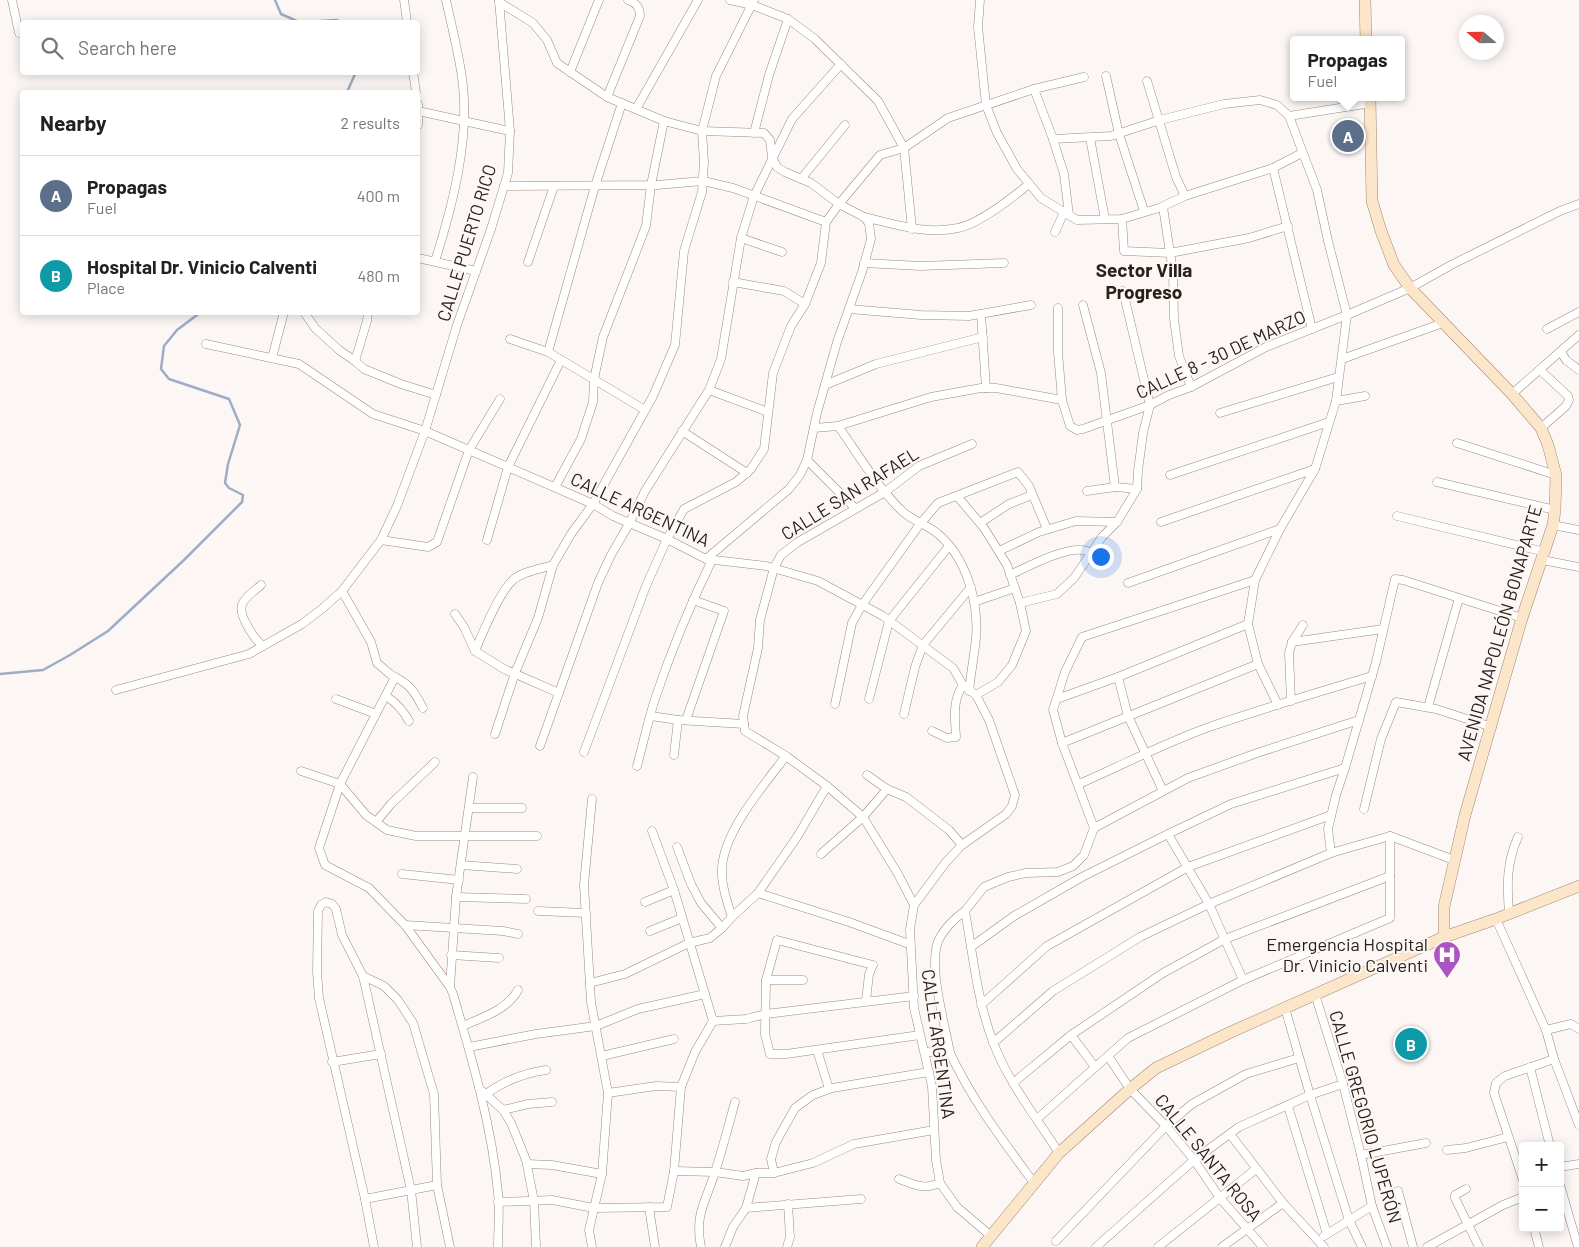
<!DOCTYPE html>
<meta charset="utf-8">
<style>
:root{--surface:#fff;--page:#f6f6f6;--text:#202124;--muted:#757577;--line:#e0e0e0;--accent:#1a73e8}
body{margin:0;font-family:Barlow,sans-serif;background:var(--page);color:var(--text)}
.controls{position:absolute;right:15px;bottom:15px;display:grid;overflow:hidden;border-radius:5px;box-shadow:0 2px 12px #0003}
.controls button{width:45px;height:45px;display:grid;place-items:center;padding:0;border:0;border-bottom:1px solid var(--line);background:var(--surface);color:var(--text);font:25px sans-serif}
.compass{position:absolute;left:1459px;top:15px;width:45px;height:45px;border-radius:50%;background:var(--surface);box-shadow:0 2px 12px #0003;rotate:290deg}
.you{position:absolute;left:1100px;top:556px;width:18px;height:18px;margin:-12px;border:4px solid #fff;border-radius:50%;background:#1a73e8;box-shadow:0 0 0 8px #1a73e833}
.badge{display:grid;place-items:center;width:32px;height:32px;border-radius:50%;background:var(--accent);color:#fff;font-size:16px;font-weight:700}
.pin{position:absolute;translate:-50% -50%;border:2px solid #fff;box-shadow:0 1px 5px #0006}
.popup{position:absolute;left:1290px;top:36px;width:115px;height:65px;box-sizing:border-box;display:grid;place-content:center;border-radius:5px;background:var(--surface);filter:drop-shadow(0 1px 4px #0005);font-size:16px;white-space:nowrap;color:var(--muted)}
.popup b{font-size:19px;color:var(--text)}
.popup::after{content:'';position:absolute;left:50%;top:100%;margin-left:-10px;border:10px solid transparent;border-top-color:var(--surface)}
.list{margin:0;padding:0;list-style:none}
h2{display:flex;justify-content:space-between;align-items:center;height:65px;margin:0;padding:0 20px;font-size:21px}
h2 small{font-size:16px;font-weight:400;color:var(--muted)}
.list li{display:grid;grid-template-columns:32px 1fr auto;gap:15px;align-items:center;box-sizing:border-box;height:80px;padding:0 20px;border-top:1px solid var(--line)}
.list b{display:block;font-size:19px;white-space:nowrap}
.list p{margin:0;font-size:16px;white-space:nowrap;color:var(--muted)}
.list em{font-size:16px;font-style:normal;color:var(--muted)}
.icon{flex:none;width:28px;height:28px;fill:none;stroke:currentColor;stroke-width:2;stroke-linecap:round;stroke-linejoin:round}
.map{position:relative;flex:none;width:1579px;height:1247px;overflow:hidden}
.search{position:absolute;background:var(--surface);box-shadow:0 2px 12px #0003;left:20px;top:20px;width:400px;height:55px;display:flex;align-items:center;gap:12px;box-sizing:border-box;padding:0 18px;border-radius:5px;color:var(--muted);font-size:19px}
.panel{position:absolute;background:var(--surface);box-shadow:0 2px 12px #0003;left:20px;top:90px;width:400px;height:225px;border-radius:5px}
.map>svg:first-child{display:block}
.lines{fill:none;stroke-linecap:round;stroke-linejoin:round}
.stream{stroke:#9eacc6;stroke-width:2.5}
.street-casing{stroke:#a08979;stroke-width:9}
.secondary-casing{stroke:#a08979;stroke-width:12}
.street{stroke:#fff;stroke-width:8}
.secondary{stroke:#fce6ca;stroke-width:11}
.labels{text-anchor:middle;stroke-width:4;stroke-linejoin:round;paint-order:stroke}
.street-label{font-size:18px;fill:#29201a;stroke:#fcf7f4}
.poi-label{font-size:18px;fill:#29201a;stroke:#fcf7f4;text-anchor:end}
.neighbourhood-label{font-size:19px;font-weight:bold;fill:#29201a;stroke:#fcf7f4}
</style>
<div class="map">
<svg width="1579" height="1247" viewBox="0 0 1579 1247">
<rect width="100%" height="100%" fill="#fcf7f4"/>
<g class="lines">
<g class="stream">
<polyline points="275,0 281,14 299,22"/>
<polyline points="304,22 337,20 341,22"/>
<polyline points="347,92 356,72"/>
<polyline points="0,674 43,670 70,655 108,631 184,560 242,502 243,495 229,488 225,483 228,464 240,425 229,399 169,379 161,369 164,346 177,330 201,312"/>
</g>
<defs>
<g id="street">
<polyline points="12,0 19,33"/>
<polyline points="404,0 407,22"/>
<polyline points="730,0 752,5 788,19 815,39 878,101 904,148 912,229"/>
<polyline points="980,0 978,27 986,105 997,133 1017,169 1041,198 1077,220 1122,219 1159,208 1185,196 1273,168 1302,153"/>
<polyline points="499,2 533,23 547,40 557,63 607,97 664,121 702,131 764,133 770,140 772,157 777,167 785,172 811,183 839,204 864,217 869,223 871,239 862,272 837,342 817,413 807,460 800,475 789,489 706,559"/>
<polyline points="413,72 416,92"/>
<polyline points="570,72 599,0"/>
<polyline points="1106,76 1119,134 1144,211"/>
<polyline points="1147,81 1176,177 1185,196"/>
<polyline points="1034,89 1053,139 1064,174 1069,215"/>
<path d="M607,97L640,16C640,8 637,3 628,0"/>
<polyline points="418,104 418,125"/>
<polyline points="636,109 698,0"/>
<polyline points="418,111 510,131"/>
<polyline points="1289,116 1371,103"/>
<polyline points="754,133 769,75 788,19"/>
<polyline points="1090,138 1105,219"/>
<polyline points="1053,139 1111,136 1160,120 1224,104 1260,100 1277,105 1289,116 1317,190 1328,241 1347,315 1336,401 1315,469 1280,529 1255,580 1248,624 1258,664 1278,705"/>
<polyline points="1273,168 1312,329"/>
<polyline points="801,179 845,125"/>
<polyline points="504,186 657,185 703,181 733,188 826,222"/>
<polyline points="1163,207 1173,272 1174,319 1179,356 1191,387"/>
<path d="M864,217C894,224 926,235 958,228C979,224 1012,198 1029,184"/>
<polyline points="1122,219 1124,251 1170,253 1249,238 1288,226"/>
<polyline points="1055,232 1064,212"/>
<polyline points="741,238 782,252"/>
<polyline points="418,258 476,271"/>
<path d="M435,261C452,208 469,143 463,86C460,57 452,28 446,0"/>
<polyline points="528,262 554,186"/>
<polyline points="864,263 921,266 1004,263"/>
<polyline points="733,282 784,291 805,304"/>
<polyline points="1083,305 1101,373 1115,487"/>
<polyline points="1058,308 1058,352 1062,400 1070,426 1077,430 1083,429 1150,405 1169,395 1191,387 1266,347 1347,315 1410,288 1453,264 1560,211 1579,204"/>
<polyline points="849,309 921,315 969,316 1031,305"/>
<polyline points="304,312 315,328 339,350 355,361 364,369 401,384 436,395"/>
<polyline points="981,314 986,388"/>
<polyline points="1547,329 1579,312"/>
<polyline points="510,339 548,352 645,410"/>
<polyline points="206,344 299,364 373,414 425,431 593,504 613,516 667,539 706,559 766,566 818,581 883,616 953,668 963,685 976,695 989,720 1015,795 1012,806 1006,814 962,845 946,862 914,905 910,929 914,1008 932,1086 936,1160 940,1183 957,1207 991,1236"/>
<polyline points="548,352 595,186 622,103"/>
<polyline points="1561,352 1566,360 1579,370"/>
<polyline points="272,358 284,312"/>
<polyline points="1342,359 1443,323"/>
<polyline points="355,361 367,321 368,312"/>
<polyline points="1540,370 1568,396 1569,400 1566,406 1541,428"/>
<polyline points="825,385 876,364 983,337"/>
<polyline points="709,390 768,412"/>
<polyline points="1512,394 1579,335"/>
<polyline points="1336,401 1365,396"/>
<polyline points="1220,413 1338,377"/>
<path d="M838,426C858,454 876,485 900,509C911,521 927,524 938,534C966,557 979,602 976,638C974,656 971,673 969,691"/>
<polyline points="814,428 838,426 931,397 981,388 996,388 1062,400"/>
<polyline points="682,431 747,473"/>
<polyline points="1457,443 1556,475"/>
<polyline points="807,460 855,508"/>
<polyline points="1170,475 1329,422"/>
<polyline points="1437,482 1555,510"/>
<polyline points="555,487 581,439 593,402 594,379 603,337 646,226 651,185 664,121"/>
<polyline points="1087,491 1115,487 1137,489"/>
<polyline points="957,496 984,528 1007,565 1020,603 1026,631 1012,665 998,682 976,695"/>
<polyline points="1397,516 1545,552"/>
<polyline points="1161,522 1315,469"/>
<polyline points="980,523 1009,504 1032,495"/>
<polyline points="1553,525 1579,530"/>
<polyline points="381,540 428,547 437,542 469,450 500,399"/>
<polyline points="487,540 508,467 561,360"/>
<polyline points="999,551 1039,532 1076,521 1117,522"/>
<polyline points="1542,560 1579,567"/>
<path d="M1010,575C1027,567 1074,541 1091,553"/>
<polyline points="1128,583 1280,529"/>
<path d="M261,585C256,590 244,597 242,605C238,615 255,640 263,646"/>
<path d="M342,591L371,642L377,663L390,674L395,677L340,784L319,848L325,865L369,888L405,925L450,987L453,994C472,1059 492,1126 498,1193C500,1211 498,1229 498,1247"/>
<polyline points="974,602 1015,588"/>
<polyline points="1020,603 1057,594 1074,578 1102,537 1117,522 1137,489 1138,471 1143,433 1150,405 1123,291"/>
<polyline points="455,614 464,627 475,651 504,669 559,693"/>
<polyline points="1292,642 1383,629"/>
<path d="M475,651C482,634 500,591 513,580C523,571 541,569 553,565"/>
<path d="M395,677C411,685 415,693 423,708"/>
<polyline points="1118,677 1128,716 1163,791"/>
<polyline points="116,690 249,654 302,624 323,608 342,591 381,540 397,506 425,431 457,325 491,229 508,173 510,131 499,0"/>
<path d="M386,696C397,703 403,710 409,721"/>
<polyline points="336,699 376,714"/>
<polyline points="869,699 889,621 949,546"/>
<polyline points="1057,699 1118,677 1248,624"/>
<polyline points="1291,701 1289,653 1292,642 1303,625"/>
<polyline points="835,704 852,623 862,605 920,524 938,503 1018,472 1029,486 1047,529"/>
<polyline points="1428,707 1459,598 1522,618"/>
<polyline points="904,714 915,667 923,645 971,587"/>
<polyline points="651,716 678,720 744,724"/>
<polyline points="686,720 724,611 693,600"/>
<path d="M932,731L947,738L956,737C955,719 952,701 963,685"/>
<polyline points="495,734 515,673 538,618 553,565 571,534 593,504 653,396 675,345 684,251 702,192 704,162 702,131 716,76 754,0"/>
<polyline points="1062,743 1258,664"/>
<polyline points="540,746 598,583 611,555 629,524 645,491 709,390 721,359 741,238 754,196 792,119 841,64"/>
<polyline points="584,752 646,586 667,539 684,509 736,482 751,469 764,449 773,373 791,326 805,304 821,263 826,222 839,204 880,155 904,148 948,118 1034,89 1084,77"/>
<polyline points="674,755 678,720"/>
<path d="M637,766C643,744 648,721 655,699C671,651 690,605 712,560"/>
<polyline points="301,771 340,784 366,815 387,830 416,836 537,836"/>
<polyline points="867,775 887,789 906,797 949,830 962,845"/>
<path d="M1079,784C1123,765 1166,742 1212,726C1264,708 1319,692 1372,676"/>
<polyline points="470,808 522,808"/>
<polyline points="1364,809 1381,739 1396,702 1436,709 1492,727"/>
<polyline points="376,822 391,804 435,762"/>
<polyline points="1094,828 1062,743 1053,710 1065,672 1082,637 1255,580"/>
<polyline points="652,831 674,890 713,1021 746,1019 766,1014 914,996"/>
<polyline points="1168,834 1209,904 1243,980"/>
<polyline points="677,847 691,884 701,903 722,928"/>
<polyline points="1331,853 1328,829 1336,795 1345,768"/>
<polyline points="821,854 863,817 887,789"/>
<polyline points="461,865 517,869"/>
<polyline points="402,874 459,880"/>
<polyline points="758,893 849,922 909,944"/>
<polyline points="456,897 526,899"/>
<polyline points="645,902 674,890"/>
<polyline points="914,905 898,874 863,817 827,786 786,756 745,731 743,716 758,648 760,620 774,568 781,555 798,542 885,492 919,466 972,444"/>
<polyline points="538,911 586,913"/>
<path d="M1509,914C1507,885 1506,864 1518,837"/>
<path d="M732,917C727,902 721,884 722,868C724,831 764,785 786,756"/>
<polyline points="1496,919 1546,1030 1554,1059 1579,1125"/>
<polyline points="405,925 503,931 518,934"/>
<polyline points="650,931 682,918"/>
<polyline points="971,947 1014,916 1082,877 1168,834 1231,804 1345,768 1376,662 1395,579 1403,580 1459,598"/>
<polyline points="451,955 499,958"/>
<polyline points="363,976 384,986 398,1000 413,1023 434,1094 437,1185 450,1247"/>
<polyline points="766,980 803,980"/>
<polyline points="590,983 625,974 689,943 710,938 722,928 732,917 758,893 797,837 827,786"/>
<polyline points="450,987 456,897 473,777"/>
<polyline points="1315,994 1343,1084 1361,1155 1372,1206 1387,1247"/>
<polyline points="866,1001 869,974 873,965 777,940 766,980 765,1034 770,1054 786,1054 920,1035"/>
<polyline points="981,1005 1047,946 1188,867 1331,815"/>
<polyline points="1285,1008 1310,1095 1349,1220 1362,1247"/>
<path d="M463,1026C483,1017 507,1010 518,990"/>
<polyline points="1546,1030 1571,1024 1579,1029"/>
<polyline points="1071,1035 1095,1067"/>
<polyline points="993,1043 1053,991 1140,937 1209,904 1331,853 1390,836"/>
<polyline points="469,1047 536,1034 596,1026 638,1009 705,994"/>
<polyline points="817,1050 829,1089"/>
<path d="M925,1052L950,1053C972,1100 1003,1141 1034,1183"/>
<path d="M950,1053C945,1024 927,965 939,939C945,928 955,918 965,911"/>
<polyline points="602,1056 674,1039"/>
<polyline points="1108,1056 1130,1089 1166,1126 1194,1160 1220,1198 1263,1247"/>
<polyline points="332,1062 381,1054"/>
<polyline points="1530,1067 1550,1146"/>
<polyline points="1013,1083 1071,1035 1163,973 1225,939 1390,876"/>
<polyline points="479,1088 503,1110 511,1123 526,1160 534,1201 536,1247"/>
<polyline points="608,1093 656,1086 681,1087"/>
<path d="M486,1094C504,1081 524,1073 546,1070"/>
<polyline points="1288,1106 1327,1234"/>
<polyline points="503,1110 528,1104 552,1102"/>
<polyline points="1037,1119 1128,1038 1243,980 1390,918 1390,836 1454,860"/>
<polyline points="1230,1134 1283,1203 1324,1247"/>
<polyline points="1447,1150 1466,1148 1508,1137"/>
<path d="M1059,1153C1036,1117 1008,1082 993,1042C977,1000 973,955 965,911L984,887L1008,877L1026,873L1058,872L1073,866L1084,855L1094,828L1188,778L1257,753L1359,720"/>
<polyline points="1361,1155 1426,1143"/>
<polyline points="527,1164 552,1165 602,1174"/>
<polyline points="1560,1167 1579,1164"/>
<polyline points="674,1171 715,1172 743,1176 756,1173 774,1173 813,1163 854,1144 934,1130"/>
<polyline points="774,1173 771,1159 776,1142 795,1108 813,1095 832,1088 929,1072"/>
<path d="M899,1179C916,1185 922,1190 940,1183"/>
<polyline points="1523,1180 1494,1093 1496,1083 1505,1076 1554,1059"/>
<polyline points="1560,1185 1578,1247"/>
<polyline points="1466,1189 1455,1195 1455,1198 1479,1247"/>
<polyline points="1398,1191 1413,1247"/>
<polyline points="365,1199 437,1185"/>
<polyline points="498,1202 552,1200 594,1208 667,1207 674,1171 681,1087 695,1052 713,1021"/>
<polyline points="649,1207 655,1247"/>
<polyline points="746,1208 861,1199"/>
<polyline points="1534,1228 1539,1247"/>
<polyline points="1324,1236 1372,1206"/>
<polyline points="1056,1241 1166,1126 1192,1104 1246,1074 1299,1058"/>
<polyline points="374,1247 365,1199 319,998 317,972 318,911 321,905 326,902 332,904 336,909 342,935 363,976 411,1190 417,1247"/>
<polyline points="592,1247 589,1230 602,1174 608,1093 591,1002 584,885 592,799"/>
<path d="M701,1247C694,1213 707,1200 716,1169C723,1147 729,1124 735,1102"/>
<polyline points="725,1247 733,1227 746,1208 756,1173"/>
<polyline points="787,1247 790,1237 788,1204"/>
<polyline points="1096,1247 1194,1160 1239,1127 1310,1095 1343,1084"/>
<polyline points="1158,1247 1256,1169"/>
<polyline points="1222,1247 1283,1203"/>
<polyline points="1427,1247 1503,1205 1523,1197"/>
</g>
<g id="secondary">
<polyline points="1365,0 1366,40"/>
<polyline points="1370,97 1372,201 1381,231 1394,265 1410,288 1512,394 1541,428 1548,445 1556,475 1555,510 1553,525 1522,618 1465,815 1444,907 1444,937"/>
<polyline points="982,1247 1059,1153 1130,1089 1156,1068 1231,1032 1444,937 1496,919 1579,886"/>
</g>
</defs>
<use href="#street" class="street-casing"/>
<use href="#secondary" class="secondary-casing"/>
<use href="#street" class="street"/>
<use href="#secondary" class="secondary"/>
</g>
<defs>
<symbol id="hospital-pin" viewBox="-11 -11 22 30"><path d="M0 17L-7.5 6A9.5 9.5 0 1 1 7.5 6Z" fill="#ac54c2" stroke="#fcf7f4"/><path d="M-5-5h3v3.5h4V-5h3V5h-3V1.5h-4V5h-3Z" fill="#fff"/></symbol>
</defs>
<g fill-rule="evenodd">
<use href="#hospital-pin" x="1431" y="939" width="32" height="43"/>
</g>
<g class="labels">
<g class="street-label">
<text transform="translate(467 243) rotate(-73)" y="6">CALLE PUERTO RICO</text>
<text transform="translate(1221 355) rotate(-25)" y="6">CALLE 8 - 30 DE MARZO</text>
<text transform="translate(850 494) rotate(-32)" y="6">CALLE SAN RAFAEL</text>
<text transform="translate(640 510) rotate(25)" y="6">CALLE ARGENTINA</text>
<text transform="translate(1500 633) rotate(-74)" y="6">AVENIDA NAPOLEÓN BONAPARTE</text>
<text transform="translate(938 1044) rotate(82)" y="6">CALLE ARGENTINA</text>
<text transform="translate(1365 1117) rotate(74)" y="6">CALLE GREGORIO LUPERÓN</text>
<text transform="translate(1208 1158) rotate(51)" y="6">CALLE SANTA ROSA</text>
</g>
<g class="poi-label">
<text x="1428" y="951">Emergencia Hospital<tspan x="1428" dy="21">Dr. Vinicio Calventi</tspan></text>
</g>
<g class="neighbourhood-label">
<text x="1144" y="277">Sector Villa<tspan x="1144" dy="22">Progreso</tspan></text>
</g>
</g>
</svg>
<div class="controls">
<button>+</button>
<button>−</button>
</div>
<svg class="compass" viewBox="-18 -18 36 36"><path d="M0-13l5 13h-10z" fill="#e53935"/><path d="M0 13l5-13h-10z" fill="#757577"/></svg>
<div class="you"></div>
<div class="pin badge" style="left:1348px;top:136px;background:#5c6f8a">A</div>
<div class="popup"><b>Propagas</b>Fuel</div>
<div class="pin badge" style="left:1411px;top:1044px;background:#0f9aa8">B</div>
<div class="search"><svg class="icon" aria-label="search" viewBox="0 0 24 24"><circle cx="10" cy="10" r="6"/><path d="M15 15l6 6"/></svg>Search here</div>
<section class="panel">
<h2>Nearby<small>2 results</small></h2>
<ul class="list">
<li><span class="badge" style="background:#5c6f8a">A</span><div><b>Propagas</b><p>Fuel</p></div><em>400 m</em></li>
<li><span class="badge" style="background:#0f9aa8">B</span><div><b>Hospital Dr. Vinicio Calventi</b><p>Place</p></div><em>480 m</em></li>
</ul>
</section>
</div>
